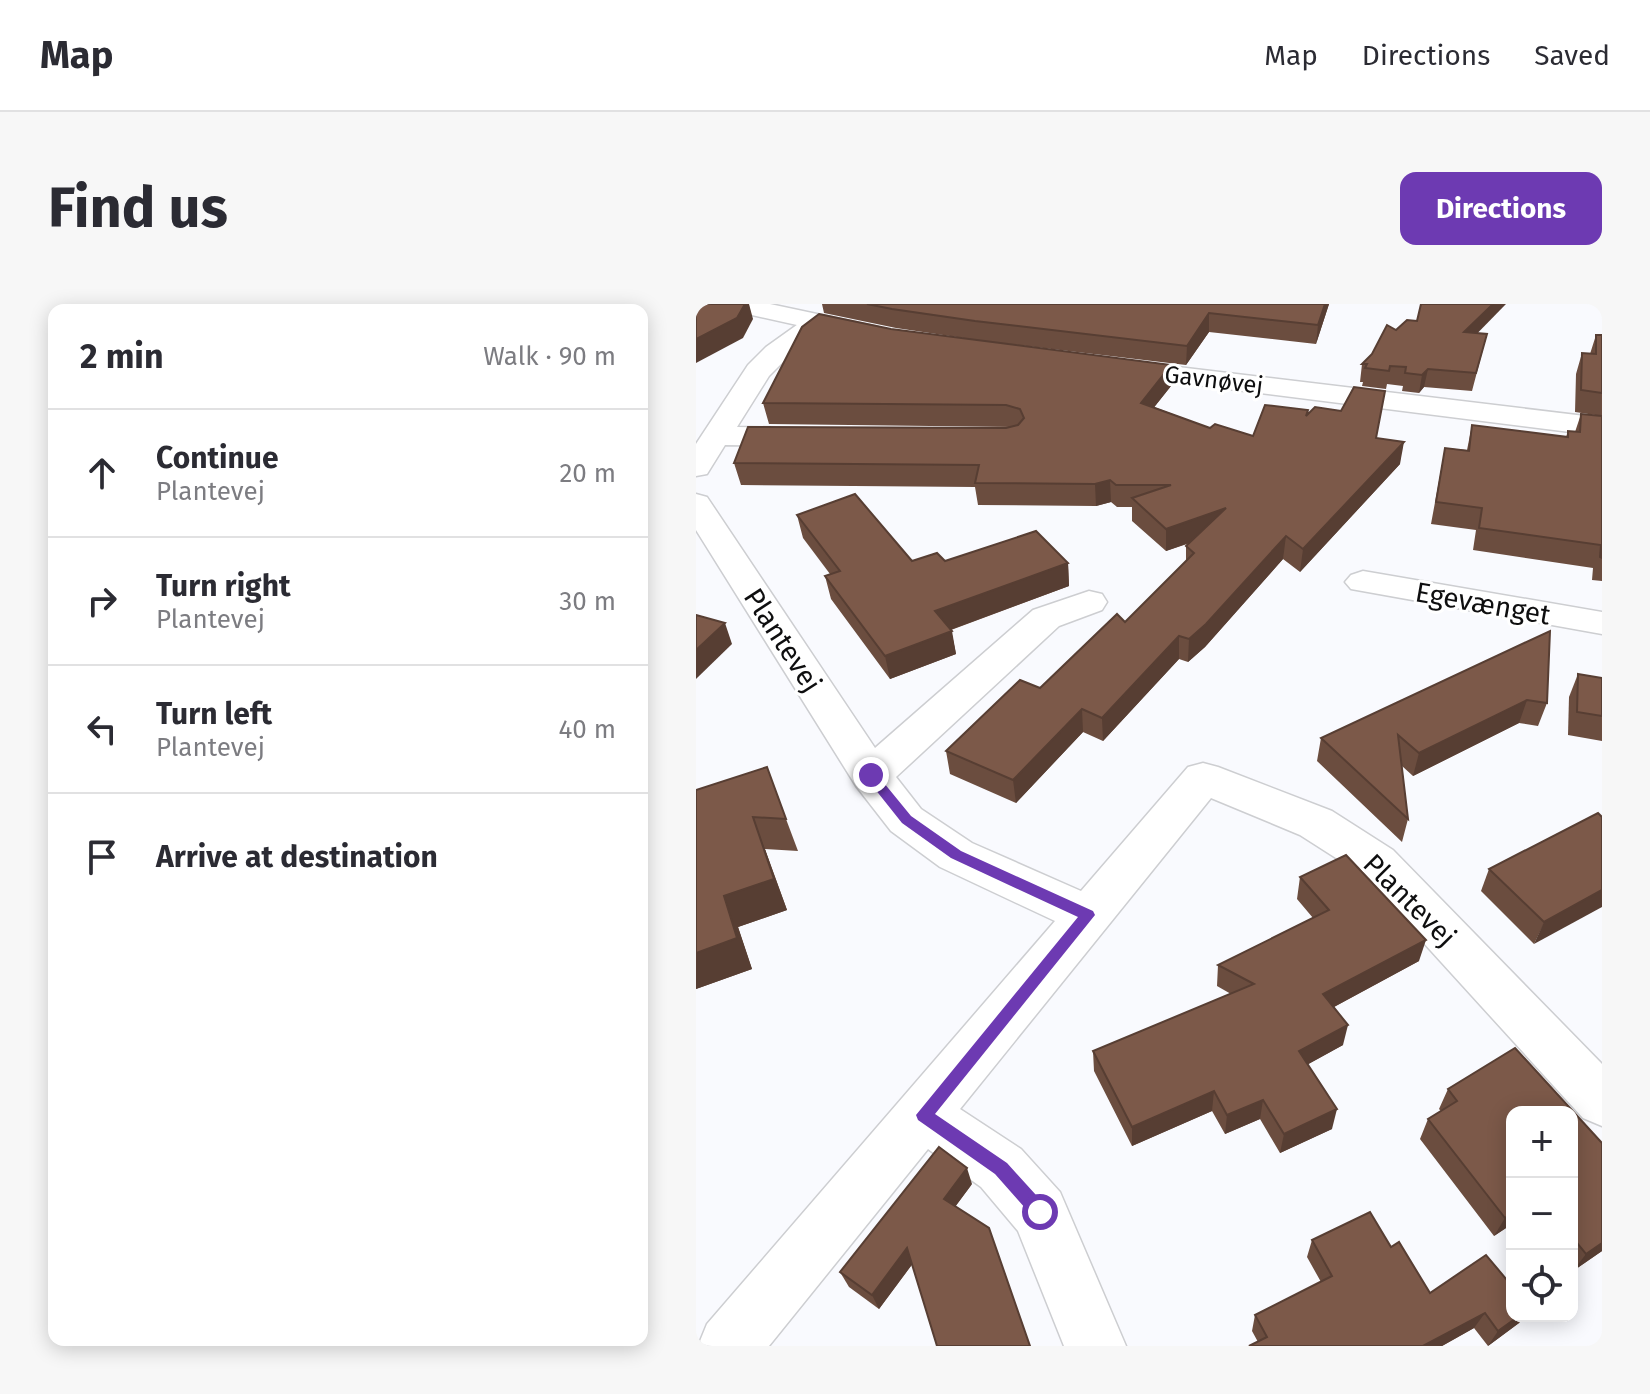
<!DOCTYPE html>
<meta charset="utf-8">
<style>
:root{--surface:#fff;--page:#f7f7f7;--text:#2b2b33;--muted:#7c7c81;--line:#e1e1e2;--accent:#6d3ab2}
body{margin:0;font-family:"Fira Sans",sans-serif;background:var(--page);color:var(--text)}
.controls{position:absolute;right:24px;bottom:24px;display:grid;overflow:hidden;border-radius:16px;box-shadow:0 4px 20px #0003}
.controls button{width:72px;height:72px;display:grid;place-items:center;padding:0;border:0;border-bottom:2px solid var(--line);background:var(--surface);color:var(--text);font:40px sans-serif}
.stop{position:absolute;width:24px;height:24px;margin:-18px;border:6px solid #6d3ab2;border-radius:50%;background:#fff}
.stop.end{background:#6d3ab2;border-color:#fff;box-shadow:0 2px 8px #0008}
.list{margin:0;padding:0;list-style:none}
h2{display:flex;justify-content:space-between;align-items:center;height:104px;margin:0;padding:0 32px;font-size:34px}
h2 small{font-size:26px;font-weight:400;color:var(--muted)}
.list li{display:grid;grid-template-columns:52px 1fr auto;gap:24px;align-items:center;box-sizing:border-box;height:128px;padding:0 32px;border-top:2px solid var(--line)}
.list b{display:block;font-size:30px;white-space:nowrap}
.list p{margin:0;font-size:26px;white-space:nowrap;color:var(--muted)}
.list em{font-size:26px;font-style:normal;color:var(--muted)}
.icon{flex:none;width:44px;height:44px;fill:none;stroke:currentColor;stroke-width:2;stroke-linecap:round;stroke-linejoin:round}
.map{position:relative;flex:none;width:906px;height:1042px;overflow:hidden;border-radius:16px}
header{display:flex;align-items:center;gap:48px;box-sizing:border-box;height:112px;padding:0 40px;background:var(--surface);border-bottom:2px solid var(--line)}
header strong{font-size:38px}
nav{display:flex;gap:44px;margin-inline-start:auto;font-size:28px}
.intro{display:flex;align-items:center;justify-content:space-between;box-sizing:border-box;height:192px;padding:0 48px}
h1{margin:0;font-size:56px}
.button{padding:20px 36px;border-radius:16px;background:var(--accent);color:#fff;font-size:28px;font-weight:700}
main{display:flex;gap:48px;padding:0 48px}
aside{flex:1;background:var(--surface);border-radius:16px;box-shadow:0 4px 20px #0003}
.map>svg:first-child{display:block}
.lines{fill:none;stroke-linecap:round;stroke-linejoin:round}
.minor-casing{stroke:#cdced1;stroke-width:3}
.tertiary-casing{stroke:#cdced1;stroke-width:3}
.minor{fill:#fff;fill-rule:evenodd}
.tertiary{fill:#fff;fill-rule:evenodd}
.wall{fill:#6b4d3f}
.shaded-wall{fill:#573e33}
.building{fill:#7c5949;stroke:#573e33;stroke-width:2}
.route{fill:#6d3ab2}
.labels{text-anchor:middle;stroke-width:6;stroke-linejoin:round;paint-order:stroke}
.far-street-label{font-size:24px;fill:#0e0e0f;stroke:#fff}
.street-label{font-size:28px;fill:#0e0e0f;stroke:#fff}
</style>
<header>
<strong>Map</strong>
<nav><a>Map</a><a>Directions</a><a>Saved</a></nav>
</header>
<div class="intro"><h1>Find us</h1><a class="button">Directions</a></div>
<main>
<aside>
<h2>2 min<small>Walk · 90 m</small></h2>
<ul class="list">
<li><svg class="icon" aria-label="ahead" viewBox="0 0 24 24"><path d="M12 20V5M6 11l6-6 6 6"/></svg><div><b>Continue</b><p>Plantevej</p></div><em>20 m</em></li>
<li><svg class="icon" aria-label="right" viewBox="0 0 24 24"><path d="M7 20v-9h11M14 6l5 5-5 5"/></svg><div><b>Turn right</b><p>Plantevej</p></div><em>30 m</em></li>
<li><svg class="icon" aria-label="left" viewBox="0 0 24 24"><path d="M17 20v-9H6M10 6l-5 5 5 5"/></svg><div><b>Turn left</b><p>Plantevej</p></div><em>40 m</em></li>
<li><svg class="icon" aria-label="arrive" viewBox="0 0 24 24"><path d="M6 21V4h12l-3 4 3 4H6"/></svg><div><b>Arrive at destination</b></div></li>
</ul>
</aside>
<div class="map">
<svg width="906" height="1042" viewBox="0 0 906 1042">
<rect width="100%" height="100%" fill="#f9fafe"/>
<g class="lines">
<defs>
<g id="minor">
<polygon points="121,11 130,13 134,19 130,25 90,55 73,72 41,123 110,124 121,127 125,133 121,139 110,142 29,141 11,170 0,172 0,140 52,61 70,43 112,13"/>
<polygon points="0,190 11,193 179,444 337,306 393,287 406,290 411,298 406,306 363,322 200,473 225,505 276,539 385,587 492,463 507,459 522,463 636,507 697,546 906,760 906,822 887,814 665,570 604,531 515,494 264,805 325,845 364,888 430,1042 368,1042 322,927 285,883 232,845 73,1042 2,1042 11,1020 359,617 244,563 195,527 160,482 0,226"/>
<polygon points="667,267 906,308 906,330 655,285 649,278 655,271"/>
</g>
<g id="tertiary">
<polygon points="25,0 74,0 182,23 186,29 182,35 173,37 29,5"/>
<polygon points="415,55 906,114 906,132 405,69 401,63 405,57"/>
</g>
</defs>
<use href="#minor" class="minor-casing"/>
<use href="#tertiary" class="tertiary-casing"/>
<use href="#minor" class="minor"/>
<use href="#tertiary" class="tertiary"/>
</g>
<g class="wall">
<polygon points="126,0 633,0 620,40 513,28 490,61 281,36 200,24 128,9"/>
<polygon points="195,25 475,61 475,82 458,103 514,124 557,132 612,106 612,111 681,134 704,160 604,268 587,255 509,343 492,358 483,355 407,437 387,428 320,499 254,470 250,447 344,384 429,318 490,257 490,242 494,239 470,247 436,217 436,203 421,203 415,198 400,202 282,201 279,183 45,181 38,159 315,123 73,120 67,99"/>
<polygon points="700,26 791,30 776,87 728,83 723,89 706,87 707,82 691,80 690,85 666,82 667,78 664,78 666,60"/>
<polygon points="900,31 906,31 906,112 879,108 880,70 886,49 894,50"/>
<polygon points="885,110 906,112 906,277 896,276 897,264 777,246 780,226 735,220 749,144 771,146 776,121 870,133 872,127 879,128"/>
<polygon points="101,211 216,257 372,259 373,282 255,326 260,350 194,375 135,295 129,272 134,270 107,234"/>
<polygon points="854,327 851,399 842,422 823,419 717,472 706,462 712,515 706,538 621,457 625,434"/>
<polygon points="882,370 906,374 906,437 872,431 873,393"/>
<polygon points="0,486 90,515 102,547 69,545 91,606 42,623 56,665 0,685"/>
<polygon points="902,509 838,640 785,587 793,565"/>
<polygon points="604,573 723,657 638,703 647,741 612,760 636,825 584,849 564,815 529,830 516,807 436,842 398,767 397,747 535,690 521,682 522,661 617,614 601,595"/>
<polygon points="819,744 906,839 906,947 877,967 876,808 816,808 816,920 798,932 724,835 732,815 745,807 743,805 752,785"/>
<polygon points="276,880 183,1005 153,983 144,968"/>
<polygon points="616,936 695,943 734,989 816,1012 828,1012 823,1019 792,1042 778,1024 746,1042 553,1042 562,1038 556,1027 559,1011 625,978 611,953"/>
</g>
<g class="shaded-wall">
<polygon points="49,0 53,0 57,15 47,34 0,59 0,35"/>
<polygon points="629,0 633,0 620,40 622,21"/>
<polygon points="797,0 810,0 765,46 768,28"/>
<polygon points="513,9 513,28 490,61 491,42"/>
<polygon points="475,61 475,82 445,120 445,99"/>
<polygon points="732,65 728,83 723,89 726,71"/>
<polygon points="708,138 704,160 604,268 607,245"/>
<polygon points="414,176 415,198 400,202 399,180"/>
<polygon points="530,204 529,226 470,247 470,225"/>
<polygon points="590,232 587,255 509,343 492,358 493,335"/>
<polygon points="372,259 373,282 243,330 239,307"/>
<polygon points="29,319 36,340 0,375 0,346"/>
<polygon points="256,327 260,350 194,375 189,352"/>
<polygon points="483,332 483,355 407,437 406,414"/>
<polygon points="831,396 823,419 717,472 723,449"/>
<polygon points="386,405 387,428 320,499 317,476"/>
<polygon points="57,513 91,606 42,623 56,665 0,685 0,649 28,592"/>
<polygon points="906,586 906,603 838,640 848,618"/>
<polygon points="730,636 723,657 623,711 627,690"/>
<polygon points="652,721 647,741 600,767 603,747"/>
<polygon points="518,787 516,807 436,842 436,823"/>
<polygon points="567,796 564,815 529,830 531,811"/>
<polygon points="641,805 636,825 584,849 588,830"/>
<polygon points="271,864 276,880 253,911 248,895"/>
<polygon points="816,909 816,920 798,932 809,914"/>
<polygon points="906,939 906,947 877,967 890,950"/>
<polygon points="211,944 217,959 183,1005 176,991"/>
<polygon points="789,1009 778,1024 746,1042 727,1042"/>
<polygon points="823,1012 828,1012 823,1019 792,1042 802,1027"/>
</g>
<g class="building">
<polygon points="0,0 49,0 41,14 0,35"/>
<polygon points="171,0 629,0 622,21 513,9 491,42 279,17 196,5"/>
<polygon points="725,0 797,0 768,28 791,30 780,69 732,65 726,71 709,69 710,63 694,62 693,67 669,64 671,60 666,60 676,50 691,21 700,26 711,16 721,17"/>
<polygon points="123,10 195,25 475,61 445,99 514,124 519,120 557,132 569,101 612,106 610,112 619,103 645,107 658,83 689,87 680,134 708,138 607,245 590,232 510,320 493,335 483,332 406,414 386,405 317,476 250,447 324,376 344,384 421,310 429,318 498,249 490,242 530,204 470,225 436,194 475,181 420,181 414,176 399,180 279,179 283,161 38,159 52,123 310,124 322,121 328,114 324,105 310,101 67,99 106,23"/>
<polygon points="900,31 906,31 906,89 885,86 886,49 900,50"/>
<polygon points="885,110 906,112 906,254 904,253 905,241 783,224 786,204 740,198 749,144 773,147 776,121 872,133 872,127 884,128"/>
<polygon points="159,190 216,257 241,249 249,257 340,227 372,259 239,307 256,327 189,352 129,272 144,267 101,211"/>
<polygon points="0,311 29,319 0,346"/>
<polygon points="854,327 851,399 831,396 723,449 702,431 712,515 625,434"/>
<polygon points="882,370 906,374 906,412 881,408"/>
<polygon points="71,463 90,515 57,513 78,575 28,592 41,634 0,649 0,486"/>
<polygon points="902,509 906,513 906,586 848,618 793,565"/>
<polygon points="650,551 730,636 627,690 652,721 603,747 641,805 588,830 567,796 531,811 518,787 436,823 397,747 558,680 522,661 633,606 604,573"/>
<polygon points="819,744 906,839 906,939 890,950 876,933 876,808 816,808 816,909 809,914 732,815 761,797 752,785"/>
<polygon points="243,843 271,864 248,895 293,924 334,1042 241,1042 211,944 176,991 144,968"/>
<polygon points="674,908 695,943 703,938 734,989 790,951 816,982 816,1012 823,1012 802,1027 789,1009 727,1042 553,1042 571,1033 559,1011 636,972 616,936"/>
</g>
<polygon class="route" points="175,467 179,468 215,512 265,547 397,607 399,611 239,810 311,859 350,902 352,908 350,914 344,917 338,914 299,870 222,816 220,811 382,613 255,554 206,519 171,475 169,471"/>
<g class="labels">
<g class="far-street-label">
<text transform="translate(518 76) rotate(7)" y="8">Gavnøvej</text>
</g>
<g class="street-label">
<text transform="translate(787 299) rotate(10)" y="10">Egevænget</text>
<text transform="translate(87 336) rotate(57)" y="10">Plantevej</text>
<text transform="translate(714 596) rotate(45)" y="10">Plantevej</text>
</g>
</g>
</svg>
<div class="controls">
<button>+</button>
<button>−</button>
<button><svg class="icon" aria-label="locate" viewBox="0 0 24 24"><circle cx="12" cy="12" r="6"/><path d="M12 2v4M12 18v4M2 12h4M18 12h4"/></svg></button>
</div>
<div class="stop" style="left:344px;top:908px"></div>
<div class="stop end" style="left:175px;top:471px"></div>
</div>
</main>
